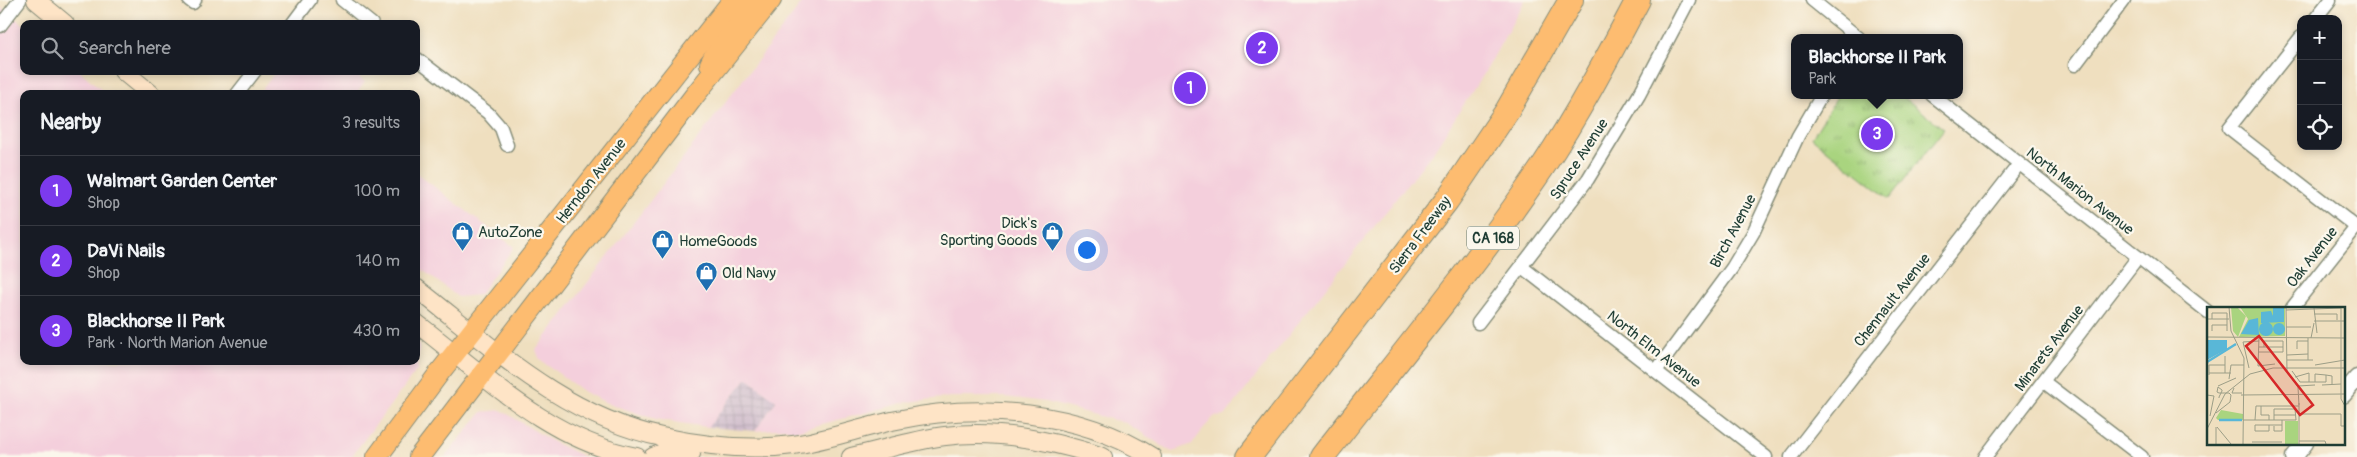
<!DOCTYPE html>
<meta charset="utf-8">
<style>
:root{--surface:#171b24;--page:#20242c;--text:#f1f3f6;--muted:#9ea1a6;--line:#363941;--accent:#7c3aed}
body{margin:0;font-family:Pangolin,sans-serif;background:var(--page);color:var(--text)}
.controls{position:absolute;right:15px;top:15px;display:grid;overflow:hidden;border-radius:10px;box-shadow:0 2px 8px #0003}
.controls button{width:45px;height:45px;display:grid;place-items:center;padding:0;border:0;border-bottom:1px solid var(--line);background:var(--surface);color:var(--text);font:25px sans-serif}
.you{position:absolute;left:1086px;top:249px;width:18px;height:18px;margin:-12px;border:4px solid #fff;border-radius:50%;background:#1a73e8;box-shadow:0 0 0 8px #1a73e833}
.badge{display:grid;place-items:center;width:32px;height:32px;border-radius:50%;background:var(--accent);color:#fff;font-size:16px;font-weight:700}
.pin{position:absolute;translate:-50% -50%;border:2px solid #fff;box-shadow:0 1px 5px #0006}
.popup{position:absolute;left:1791px;top:34px;width:172px;height:65px;box-sizing:border-box;display:grid;place-content:center;border-radius:10px;background:var(--surface);filter:drop-shadow(0 1px 4px #0005);font-size:16px;white-space:nowrap;color:var(--muted)}
.popup b{font-size:19px;color:var(--text)}
.popup::after{content:'';position:absolute;left:50%;top:100%;margin-left:-10px;border:10px solid transparent;border-top-color:var(--surface)}
.list{margin:0;padding:0;list-style:none}
h2{display:flex;justify-content:space-between;align-items:center;height:65px;margin:0;padding:0 20px;font-size:21px}
h2 small{font-size:16px;font-weight:400;color:var(--muted)}
.list li{display:grid;grid-template-columns:32px 1fr auto;gap:15px;align-items:center;box-sizing:border-box;height:70px;padding:0 20px;border-top:1px solid var(--line)}
.list b{display:block;font-size:19px;white-space:nowrap}
.list p{margin:0;font-size:16px;white-space:nowrap;color:var(--muted)}
.list em{font-size:16px;font-style:normal;color:var(--muted)}
.icon{flex:none;width:28px;height:28px;fill:none;stroke:currentColor;stroke-width:2;stroke-linecap:round;stroke-linejoin:round}
.map{position:relative;flex:none;width:2357px;height:457px;overflow:hidden}
.search{position:absolute;background:var(--surface);box-shadow:0 2px 8px #0003;left:20px;top:20px;width:400px;height:55px;display:flex;align-items:center;gap:12px;box-sizing:border-box;padding:0 18px;border-radius:10px;color:var(--muted);font-size:19px}
.panel{position:absolute;background:var(--surface);box-shadow:0 2px 8px #0003;left:20px;top:90px;width:400px;height:275px;border-radius:10px}
.map>svg:first-child{display:block}
.built{fill:#f4cfdc}
.industrial{fill:url(#industrial-grid)}
.park{fill:url(#park-tufts);stroke:#64885a}
.lines{fill:none;stroke-linecap:round;stroke-linejoin:round}
.minor-casing{stroke:#878e7a;stroke-width:15}
.tertiary-casing{stroke:#878e7a;stroke-width:19}
.secondary-casing{stroke:#878e7a;stroke-width:20}
.primary-casing{stroke:#878e7a;stroke-width:22}
.motorway-casing{stroke:#878e7a;stroke-width:26}
.minor{stroke:#fff;stroke-width:12}
.tertiary{stroke:#fff;stroke-width:16}
.secondary{stroke:#fee4c6;stroke-width:18}
.primary{stroke:#fdbc70;stroke-width:20}
.motorway{stroke:#fdbc70;stroke-width:24}
.labels{text-anchor:middle;stroke-width:4.5;stroke-linejoin:round;paint-order:stroke}
.shield{fill:#fbf7ec;stroke:#61756b;stroke-width:1}
.shield-label{font-size:14px;font-weight:bold;fill:#1f3d34}
.street-label{font-size:15px;fill:#1f3d34;stroke:#fbf7ec}
.poi-label{font-size:15px;fill:#1f3d34;stroke:#fbf7ec;text-anchor:start}
.inset-river{fill:none;stroke:#59b7d7;stroke-width:2.5}
.inset-road{fill:none;stroke:#9c9e87;stroke-width:1}
.view{fill:#d62828;fill-opacity:0.15;stroke:#d62828;stroke-width:2.5}
.inset-edge{fill:none;stroke:#1f3d34;stroke-width:2.5}
</style>
<div class="map">
<svg width="2357" height="457" viewBox="0 0 2357 457">
<defs>
<pattern id="industrial-grid" width="8" height="8" patternUnits="userSpaceOnUse" patternTransform="scale(1.25)"><rect width="8" height="8" fill="#d0bdcc"/><path d="M0 4h8M4 0v8" fill="none" stroke="#b2a3b0"/></pattern>
<pattern id="park-tufts" width="24" height="20" patternUnits="userSpaceOnUse" patternTransform="scale(1.25)"><rect width="24" height="20" fill="#a9d47f"/><path d="M3 7l-1-3M5 7V3M7 7l1-3M15 17l-1-3M17 17v-4M19 17l1-3" fill="none" stroke="#89ad69"/></pattern>
</defs>
<rect width="100%" height="100%" fill="#fbf7ec"/>
<filter id="ink" filterUnits="userSpaceOnUse"><feTurbulence type="fractalNoise" baseFrequency=".02" numOctaves="2"/><feDisplacementMap in="SourceGraphic" scale="10" xChannelSelector="R" yChannelSelector="G"/><feConvolveMatrix kernelMatrix="1 2 1 2 8 2 1 2 1" color-interpolation-filters="sRGB"/></filter>
<filter id="wash" filterUnits="userSpaceOnUse"><feTurbulence type="fractalNoise" baseFrequency=".0096" numOctaves="4" result="noise"/><feDisplacementMap in="SourceGraphic" scale="20" xChannelSelector="R" yChannelSelector="G"/><feGaussianBlur stdDeviation="1.12" result="paint"/><feColorMatrix in="noise" values="0 0 0 0 0 0 0 0 0 0 0 0 0 0 0 0 0 1.4 0 .05"/><feComposite in="paint" operator="in"/></filter>
<g filter="url(#wash)">
<rect width="100%" height="100%" fill="#efdfbf"/>
<g class="built">
<polygon points="804,0 1525,0 1488,67 1433,152 1225,416 1213,417 1192,444 1172,452 1126,423 1046,402 1006,397 950,397 907,402 795,431 783,428 755,431 776,401 747,378 708,427 680,423 656,419 609,404 584,392 540,360 536,350"/>
<polygon points="0,7 24,25 24,71 80,71 106,94 24,94 24,361 416,361 416,343 419,346 417,370 351,457 0,457"/>
<polygon points="276,71 351,71 365,82 356,94 259,94"/>
<polygon points="416,173 514,247 479,295 458,297 416,265"/>
<polygon points="501,410 553,442 585,457 445,457 482,412"/>
</g>
<polygon class="industrial" points="747,378 776,401 755,431 708,427"/>
<polygon class="park" points="1838,95 1901,95 1944,129 1889,199 1812,138"/>
</g>
<g filter="url(#ink)">
<g class="lines">
<defs>
<g id="minor">
<polyline points="189,0 193,3 195,0"/>
<polyline points="342,0 372,24"/>
<polyline points="1812,0 1859,38"/>
<polyline points="2315,19 2330,0"/>
<polyline points="292,24 310,0"/>
<polyline points="0,26 20,0"/>
<polyline points="2301,37 2229,128 2356,227"/>
<polyline points="416,58 488,113 501,128 507,145"/>
<polyline points="2075,65 2124,0"/>
<polyline points="237,94 255,71"/>
<polyline points="1932,95 2208,312"/>
<polyline points="1522,267 1766,457"/>
<polyline points="2292,308 2357,226"/>
<polyline points="1478,323 1588,179 1639,95 1689,0"/>
<polyline points="1656,371 1732,268 1753,233 1798,136 1822,95"/>
<polyline points="2044,382 2142,457"/>
<polyline points="1791,457 2019,164"/>
<polyline points="1985,457 2138,257"/>
</g>
<g id="tertiary">
<polyline points="2343,395 2357,378"/>
<polyline points="2294,457 2305,443"/>
</g>
<g id="secondary">
<polyline points="36,0 65,24"/>
<polyline points="123,71 151,94"/>
<path d="M416,288C492,347 565,417 662,437C705,446 750,451 793,445C829,440 862,427 897,420C980,402 1080,411 1152,457"/>
<path d="M416,323C484,375 550,441 637,457"/>
<polyline points="653,457 667,451 691,454"/>
<path d="M851,457C883,450 913,440 945,436C997,429 1054,441 1103,457"/>
</g>
<g id="primary">
<polyline points="710,64 723,38 752,0"/>
<polyline points="377,457 440,372 733,0"/>
<polyline points="419,457 695,95 771,0"/>
</g>
<g id="motorway">
<polyline points="1249,457 1447,200 1507,111 1571,0"/>
<path d="M1322,457C1396,362 1474,268 1542,168C1578,114 1608,57 1638,0"/>
</g>
</defs>
<use href="#minor" class="minor-casing"/>
<use href="#tertiary" class="tertiary-casing"/>
<use href="#secondary" class="secondary-casing"/>
<use href="#primary" class="primary-casing"/>
<use href="#motorway" class="motorway-casing"/>
<use href="#minor" class="minor"/>
<use href="#tertiary" class="tertiary"/>
<use href="#secondary" class="secondary"/>
<use href="#primary" class="primary"/>
<use href="#motorway" class="motorway"/>
</g>
</g>
<defs>
<symbol id="shop-pin" viewBox="-11 -11 22 30"><path d="M0 17L-7.5 6A9.5 9.5 0 1 1 7.5 6Z" fill="#1f6fb2" stroke="#fbf7ec"/><path d="M-5-2.5h2.3a2.7 3.5 0 0 1 5.4 0H5L5.5 6h-11ZM-1.5-2.5h3a1.5 2.3 0 0 0-3 0Z" fill="#fff"/></symbol>
</defs>
<g fill-rule="evenodd">
<use href="#shop-pin" x="450" y="220" width="25" height="34"/>
<use href="#shop-pin" x="1040" y="220" width="25" height="34"/>
<use href="#shop-pin" x="650" y="228" width="25" height="34"/>
<use href="#shop-pin" x="694" y="260" width="25" height="34"/>
</g>
<g class="labels">
<rect class="shield" x="1467" y="226.5" width="52" height="23" rx="4"/>
<g class="shield-label">
<text x="1493" y="243">CA 168</text>
</g>
<g class="street-label">
<text transform="translate(1579 159) rotate(-57)" y="5">Spruce Avenue</text>
<text transform="translate(591 181) rotate(-52)" y="5">Herndon Avenue</text>
<text transform="translate(2080 191) rotate(38)" y="5">North Marion Avenue</text>
<text transform="translate(1733 231) rotate(-62)" y="5">Birch Avenue</text>
<text transform="translate(1420 235) rotate(-53)" y="5">Sierra Freeway</text>
<text transform="translate(2312 257) rotate(-52)" y="5">Oak Avenue</text>
<text transform="translate(1892 300) rotate(-52)" y="5">Chennault Avenue</text>
<text transform="translate(2049 348) rotate(-53)" y="5">Minarets Avenue</text>
<text transform="translate(1654 349) rotate(38)" y="5">North Elm Avenue</text>
</g>
<g class="poi-label">
<text x="1037" y="228" text-anchor="end">Dick's<tspan x="1037" dy="17">Sporting Goods</tspan></text>
<text x="478" y="237">AutoZone</text>
<text x="679" y="246">HomeGoods</text>
<text x="722" y="278">Old Navy</text>
</g>
</g>
<g transform="translate(2207 307)">
<rect width="138" height="138" fill="#efdfbf"/>
<path d="M33,0H78V29L32,30L41,12ZM14,103L36,107V113H11L9,111Z" fill="#a9d47f"/>
<path d="M24,0H30L39,9L31,30L26,24ZM78,114H91V137H78Z" fill="#a9d47f"/>
<path d="M66,0H77V15L54,16V5L64,4L66,9ZM51,11L52,28L34,27L42,13ZM52 22a7 7 0 1 1 14 0a7 7 0 1 1-14 0ZM66 22a6 6 0 1 1 12 0a6 6 0 1 1-12 0ZM0,33H20V42L0,53Z" fill="#59b7d7"/>
<path class="inset-river" d="M0,55L29,37M12,113H35"/>
<path class="inset-road" d="M22,0L24,24L37,51L36,137M79,0L80,65L91,80L92,98M134,0V92L138,99M107,1L110,26M79,3L134,1M107,7H130V13M0,12H22M5,12V6H20V24M107,14H138M79,20H104M5,24V18H20M0,30L138,31M52,31L51,59L68,57M104,31L107,16M52,40H76M90,42V34H101M52,45H76V34H57V40M80,48L101,47M80,53H106M101,53V31M108,58L138,53M42,61L36,35L52,34M85,64L93,75H119V68M2,66H24M18,66V49M2,68V58H18M88,70L102,66V75M22,72L24,58H37M108,75V67L119,68L125,69V77M115,78L134,77M11,79L29,71M91,79L108,78M27,81L25,86H35M0,88L7,89L3,109M34,88L138,87M54,99V108H62V113M9,106L23,95L24,88L22,86H12L10,85L11,80L15,83V84L12,90V91M92,107H134V119H138M67,108H88M36,113H89L88,102H67V113M48,113L49,99H92M62,118V124H48V118H75M67,119V124H75V113M9,120V137M10,120L24,137M0,122L18,87L43,67L66,61H138M92,134H118L119,137M45,135H75M92,137V96"/>
<path class="view" d="M52,29L106,98L93,108L39,39Z"/>
<rect width="138" height="138" class="inset-edge"/>
</g>
</svg>
<div class="controls">
<button>+</button>
<button>−</button>
<button><svg class="icon" aria-label="locate" viewBox="0 0 24 24"><circle cx="12" cy="12" r="6"/><path d="M12 2v4M12 18v4M2 12h4M18 12h4"/></svg></button>
</div>
<div class="you"></div>
<div class="pin badge" style="left:1190px;top:88px">1</div>
<div class="pin badge" style="left:1262px;top:48px">2</div>
<div class="pin badge" style="left:1877px;top:134px">3</div>
<div class="popup"><b>Blackhorse II Park</b>Park</div>
<div class="search"><svg class="icon" aria-label="search" viewBox="0 0 24 24"><circle cx="10" cy="10" r="6"/><path d="M15 15l6 6"/></svg>Search here</div>
<section class="panel">
<h2>Nearby<small>3 results</small></h2>
<ul class="list">
<li><span class="badge">1</span><div><b>Walmart Garden Center</b><p>Shop</p></div><em>100 m</em></li>
<li><span class="badge">2</span><div><b>DaVi Nails</b><p>Shop</p></div><em>140 m</em></li>
<li><span class="badge">3</span><div><b>Blackhorse II Park</b><p>Park · North Marion Avenue</p></div><em>430 m</em></li>
</ul>
</section>
</div>
